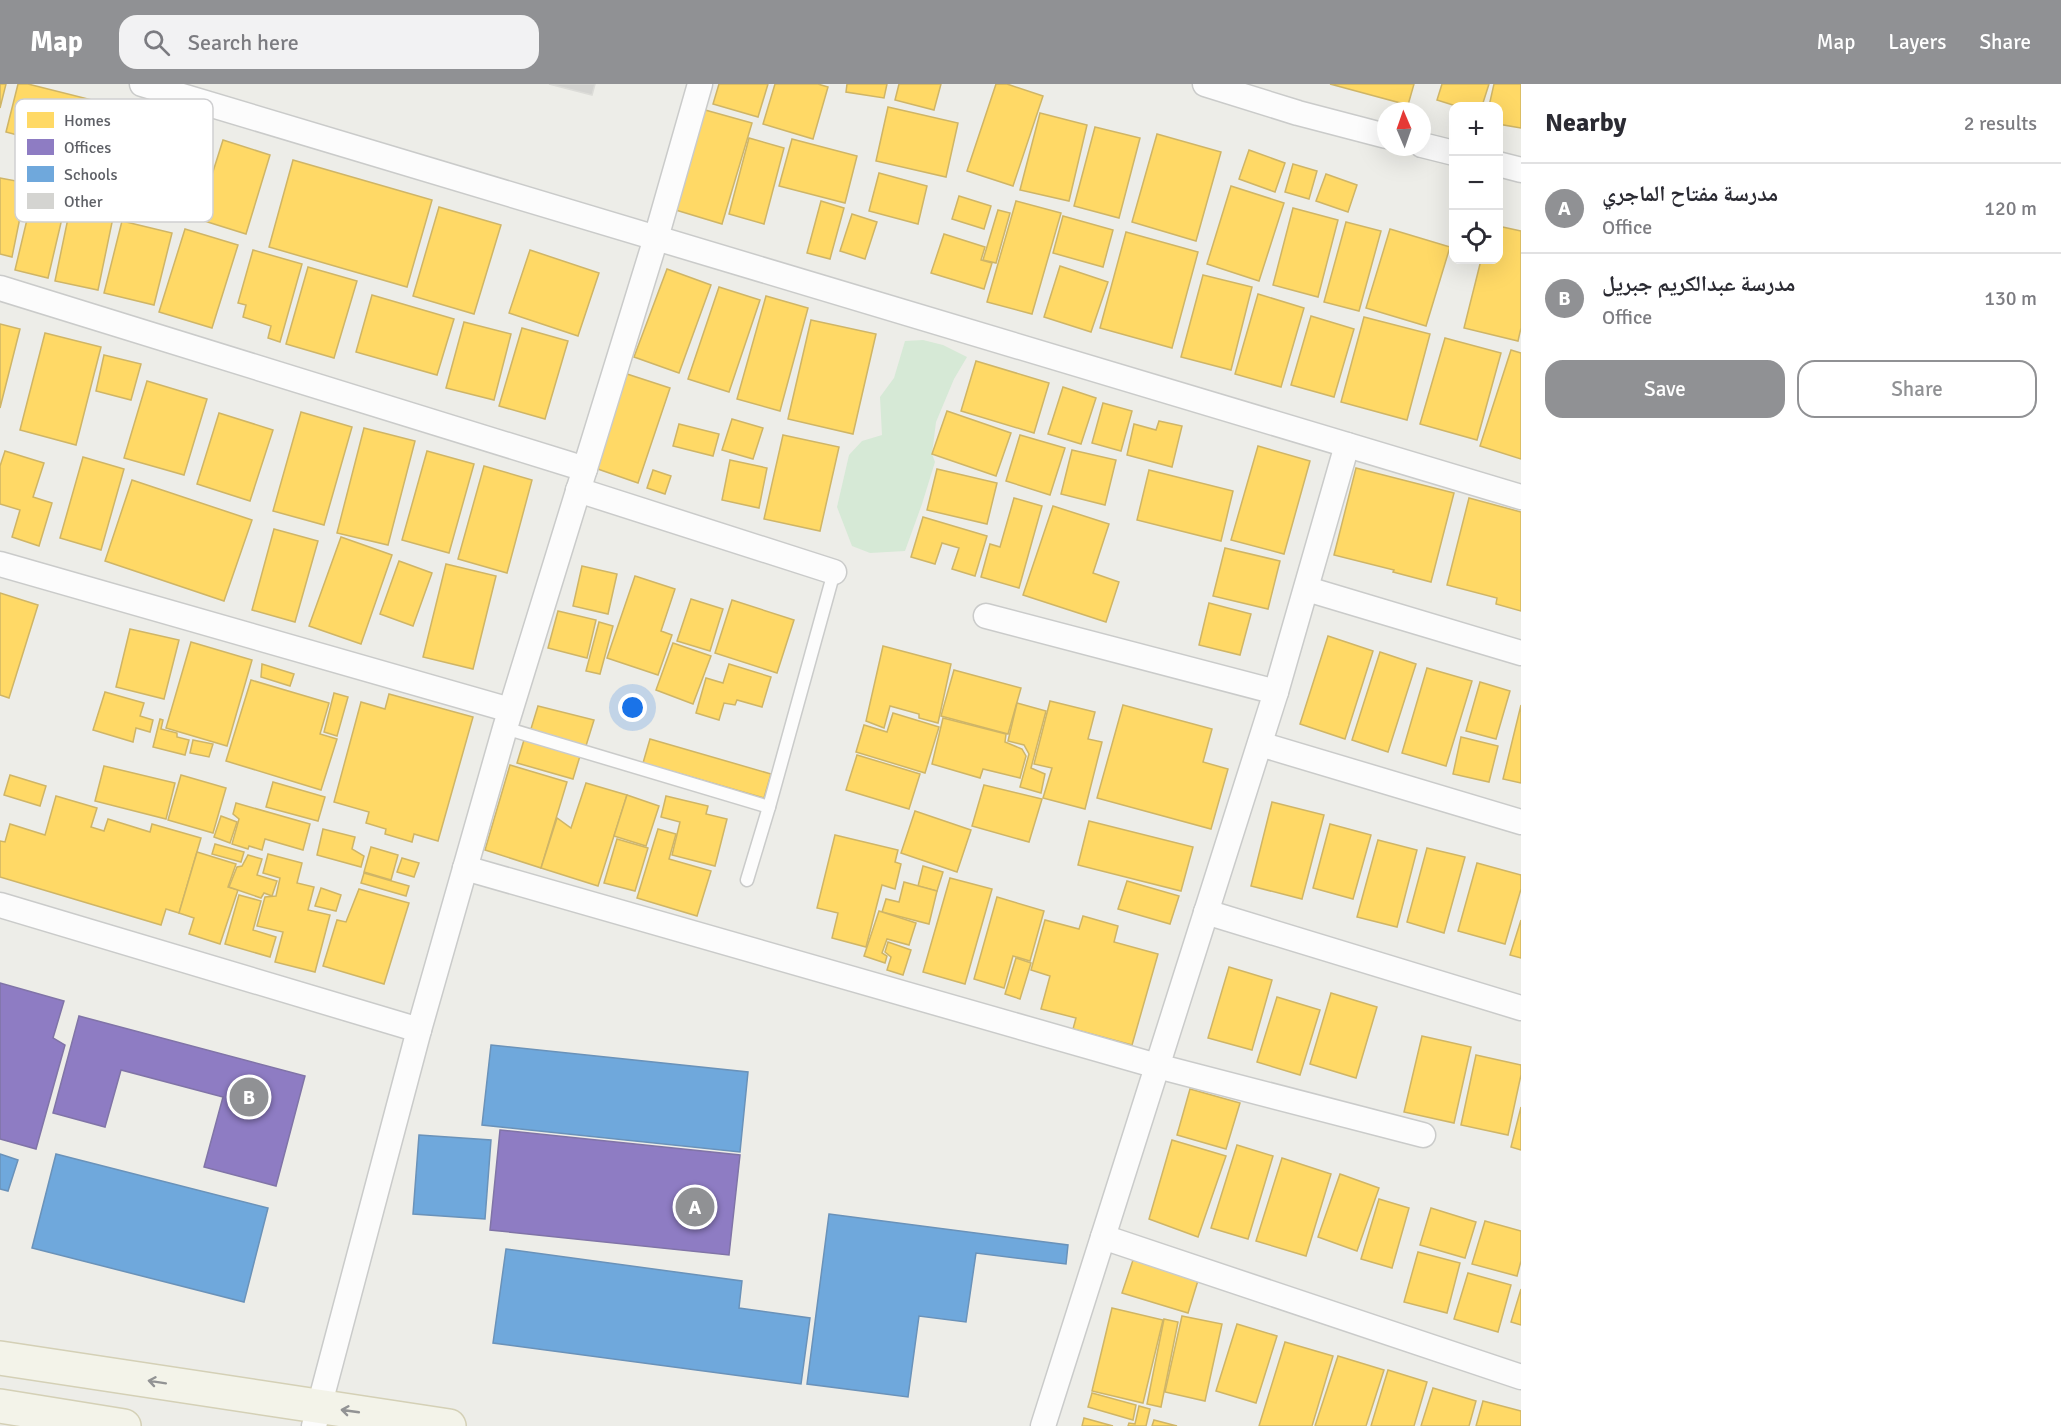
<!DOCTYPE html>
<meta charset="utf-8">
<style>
:root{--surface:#fff;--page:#f2f2f3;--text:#2b2b33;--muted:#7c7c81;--line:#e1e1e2;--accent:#909194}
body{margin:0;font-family:Signika,"Noto Naskh Arabic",sans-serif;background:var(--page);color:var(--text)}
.controls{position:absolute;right:18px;top:18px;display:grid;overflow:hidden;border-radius:12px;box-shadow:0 6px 24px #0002}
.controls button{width:54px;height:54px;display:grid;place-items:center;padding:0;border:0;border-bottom:2px solid var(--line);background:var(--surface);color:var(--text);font:30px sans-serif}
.compass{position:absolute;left:1377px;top:18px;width:54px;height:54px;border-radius:50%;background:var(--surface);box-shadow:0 6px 24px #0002;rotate:358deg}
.you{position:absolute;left:633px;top:624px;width:21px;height:21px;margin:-15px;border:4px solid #fff;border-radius:50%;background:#1a73e8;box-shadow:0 0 0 9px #1a73e833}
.badge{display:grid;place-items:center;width:39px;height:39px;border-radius:50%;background:var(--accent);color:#fff;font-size:20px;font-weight:700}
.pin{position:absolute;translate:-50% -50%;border:3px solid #fff;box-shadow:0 2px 6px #0006}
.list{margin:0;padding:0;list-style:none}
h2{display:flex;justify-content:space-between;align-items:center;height:78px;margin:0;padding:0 24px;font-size:26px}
h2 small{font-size:20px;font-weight:400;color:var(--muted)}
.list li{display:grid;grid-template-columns:39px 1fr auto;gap:18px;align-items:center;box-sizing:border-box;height:90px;padding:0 24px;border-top:2px solid var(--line)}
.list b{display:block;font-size:22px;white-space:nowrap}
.list p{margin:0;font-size:20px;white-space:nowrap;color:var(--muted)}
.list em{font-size:20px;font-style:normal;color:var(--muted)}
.actions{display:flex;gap:12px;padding:18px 24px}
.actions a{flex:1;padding:14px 0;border:2px solid var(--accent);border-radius:18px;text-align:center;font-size:21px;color:var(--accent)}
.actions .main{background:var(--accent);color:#fff}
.icon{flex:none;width:33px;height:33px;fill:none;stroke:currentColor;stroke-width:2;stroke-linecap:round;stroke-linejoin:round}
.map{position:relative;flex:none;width:1521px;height:1342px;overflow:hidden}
header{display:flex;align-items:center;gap:36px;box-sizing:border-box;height:84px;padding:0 30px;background:var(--accent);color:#fff}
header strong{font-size:28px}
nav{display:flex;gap:33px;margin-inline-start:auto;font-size:21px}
.search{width:420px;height:54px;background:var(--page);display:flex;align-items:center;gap:15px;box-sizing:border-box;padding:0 21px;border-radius:18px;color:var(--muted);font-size:22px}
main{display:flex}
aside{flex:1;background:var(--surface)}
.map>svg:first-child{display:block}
.green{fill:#d6e9d6}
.homes{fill:#ffd966;stroke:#cfb566;stroke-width:1.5}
.offices{fill:#8e7cc3;stroke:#8074a7;stroke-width:1.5}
.schools{fill:#6fa8dc;stroke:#6a92b9;stroke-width:1.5}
.building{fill:#d4d4d1;stroke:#dcdcd8;stroke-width:1.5}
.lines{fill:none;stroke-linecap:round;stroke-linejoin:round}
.service-casing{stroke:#cacbca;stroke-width:15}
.minor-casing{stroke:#cacbca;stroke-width:27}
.primary-casing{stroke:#d4d0b6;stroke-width:36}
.service{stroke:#fcfcfc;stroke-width:12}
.minor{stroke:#fcfcfc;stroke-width:24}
.primary{stroke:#f3f3e9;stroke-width:33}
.oneway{stroke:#929394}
.key{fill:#fff;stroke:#cfcfd1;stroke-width:1.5}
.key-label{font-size:16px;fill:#5e6066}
</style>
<header>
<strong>Map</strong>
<div class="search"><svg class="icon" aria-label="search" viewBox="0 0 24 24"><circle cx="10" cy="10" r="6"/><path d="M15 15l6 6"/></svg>Search here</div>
<nav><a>Map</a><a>Layers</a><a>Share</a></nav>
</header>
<main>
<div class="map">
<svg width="1521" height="1342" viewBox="0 0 1521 1342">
<rect width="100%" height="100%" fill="#edede8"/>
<polygon class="green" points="923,256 943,261 967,273 954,295 936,338 932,370 935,378 922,420 905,467 870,469 852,462 837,423 849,371 862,357 882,351 880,313 894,294 905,257"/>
<g class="homes">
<polygon points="0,0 6,0 0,24"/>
<polygon points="18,0 28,0 104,19 84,100 43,89 51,60 6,48"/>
<polygon points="719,0 768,0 758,33 713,20"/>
<polygon points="775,0 818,0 828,3 813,55 763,40"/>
<polygon points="847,0 887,0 884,14 846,8"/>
<polygon points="899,0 941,0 934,26 895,16"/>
<polygon points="996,0 1007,0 1043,12 1013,102 967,87"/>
<polygon points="1330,0 1414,0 1408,21"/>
<polygon points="1442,0 1489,0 1482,22 1456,22 1437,16"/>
<polygon points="1494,0 1521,0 1521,44 1498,40 1498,22 1489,22"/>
<polygon points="888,23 958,39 946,93 876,77"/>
<polygon points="698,24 752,39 722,140 669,124"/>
<polygon points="1040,29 1087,41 1069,117 1020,106"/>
<polygon points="1095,43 1140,54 1119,134 1074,122"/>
<polygon points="1157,50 1221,68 1196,157 1132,138"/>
<polygon points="749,54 784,64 764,140 729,130"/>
<polygon points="792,55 857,72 845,119 779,102"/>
<polygon points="223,56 270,71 246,150 198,135"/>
<polygon points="1249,66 1285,79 1275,108 1239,95"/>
<polygon points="293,76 432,116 407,203 269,163"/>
<polygon points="1293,80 1317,87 1309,115 1285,108"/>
<polygon points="879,89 927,102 918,140 869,127"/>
<polygon points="1326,90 1357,101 1348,128 1316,117"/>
<polygon points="0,94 27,99 12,173 0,170"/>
<polygon points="35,102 68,109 48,194 15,186"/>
<polygon points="1231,102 1284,119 1259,197 1207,180"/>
<polygon points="959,112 991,122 984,145 952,135"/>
<polygon points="72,115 115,124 98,206 55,197"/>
<polygon points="821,117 844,124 830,175 807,169"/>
<polygon points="1016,117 1061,129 1032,230 987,218"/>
<polygon points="439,123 501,141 474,230 413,212"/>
<polygon points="1293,124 1338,136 1318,213 1273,201"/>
<polygon points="998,126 1010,129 996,179 983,176"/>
<polygon points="852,130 877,138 865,175 840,167"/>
<polygon points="1063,132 1113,146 1103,183 1053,169"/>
<polygon points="122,137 172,149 154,221 104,209"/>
<polygon points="1346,138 1381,147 1359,227 1324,218"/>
<polygon points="1498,142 1521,147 1521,244 1518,257 1464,244 1481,176 1498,176"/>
<polygon points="185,145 238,161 212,244 159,228"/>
<polygon points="1390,145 1450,163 1426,242 1366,224"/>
<polygon points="1126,148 1198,168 1172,264 1100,244"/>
<polygon points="944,150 985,163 981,176 992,179 984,205 931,189"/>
<polygon points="253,166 302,180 280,258 268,254 271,242 243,233 246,221 238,219"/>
<polygon points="530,166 599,189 578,252 509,229"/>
<polygon points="1060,182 1108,198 1091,248 1044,233"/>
<polygon points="308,183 357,197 334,274 286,260"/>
<polygon points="667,185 711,201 679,289 634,273"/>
<polygon points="1203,191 1252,203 1231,286 1181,273"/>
<polygon points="719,203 760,216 729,308 688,295"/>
<polygon points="1258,210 1304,224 1281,303 1235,290"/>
<polygon points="372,211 454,235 437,291 356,268"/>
<polygon points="766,212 808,224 780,327 737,315"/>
<polygon points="1311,232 1354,245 1334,313 1291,301"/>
<polygon points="1364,233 1430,250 1407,336 1341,318"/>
<polygon points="811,236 876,250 853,350 788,335"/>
<polygon points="464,238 511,250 494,316 446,304"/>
<polygon points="0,240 20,245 0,324"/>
<polygon points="522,244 568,257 545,335 499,322"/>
<polygon points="45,249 101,263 76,361 20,346"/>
<polygon points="1445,254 1501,269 1477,356 1420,340"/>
<polygon points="1511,266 1521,269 1521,375 1480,362"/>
<polygon points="104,271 141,280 131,316 96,307"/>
<polygon points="976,277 1049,299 1034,349 961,327"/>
<polygon points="624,289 670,304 638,399 592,383"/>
<polygon points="147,297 207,315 184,391 124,374"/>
<polygon points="1063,303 1096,314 1081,360 1048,350"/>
<polygon points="1103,319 1132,327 1121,367 1092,359"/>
<polygon points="947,327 1011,349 996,392 932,370"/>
<polygon points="301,328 352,343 324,441 273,427"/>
<polygon points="219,329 273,346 250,417 197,400"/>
<polygon points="732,335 763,344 753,375 722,366"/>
<polygon points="1159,337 1182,342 1172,383 1127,371 1134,340 1156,346"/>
<polygon points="679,340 719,350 713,372 673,362"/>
<polygon points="364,344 415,357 388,461 337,449"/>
<polygon points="783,351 839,363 820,447 764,435"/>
<polygon points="1020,351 1065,364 1050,411 1006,397"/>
<polygon points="1258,362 1310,377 1284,470 1231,456"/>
<polygon points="1072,366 1116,376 1105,421 1061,410"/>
<polygon points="5,367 44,379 33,413 52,419 39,462 12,453 20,426 0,420 0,382"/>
<polygon points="427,367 474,380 449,469 402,456"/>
<polygon points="83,373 124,385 101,466 60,454"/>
<polygon points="730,376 767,384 759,424 722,416"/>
<polygon points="484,382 532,396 507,489 458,475"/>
<polygon points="1356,384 1454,409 1431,498 1393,488 1394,486 1334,471"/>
<polygon points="937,385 997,399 987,440 927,426"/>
<polygon points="653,386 671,392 665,410 647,404"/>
<polygon points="1149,386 1233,407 1221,457 1137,436"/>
<polygon points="132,396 252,436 224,517 105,477"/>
<polygon points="1014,414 1042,422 1019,504 981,493 990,460 1000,463"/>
<polygon points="1469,414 1521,428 1521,527 1496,520 1497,514 1447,501"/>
<polygon points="1053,422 1109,440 1093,489 1119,498 1106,538 1023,511"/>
<polygon points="923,433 987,452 975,492 952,485 959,464 942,459 935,480 911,473"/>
<polygon points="274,445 318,457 295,538 252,526"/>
<polygon points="341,453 392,471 361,560 309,542"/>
<polygon points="1225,464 1280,477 1268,525 1213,512"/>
<polygon points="399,477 432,489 413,542 380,530"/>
<polygon points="446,480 496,492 473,585 423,573"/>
<polygon points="582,482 617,490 608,530 573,522"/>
<polygon points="635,492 675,505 661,547 672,551 658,591 607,574"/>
<polygon points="0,509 38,521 9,614 0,611"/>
<polygon points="691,515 723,525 710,567 677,557"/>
<polygon points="732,516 794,536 777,589 715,569"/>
<polygon points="1209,519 1251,530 1240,571 1199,561"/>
<polygon points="558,527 596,536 587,574 548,564"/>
<polygon points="599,538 613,542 600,590 586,587"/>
<polygon points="130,545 179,556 164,615 116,603"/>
<polygon points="1328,552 1373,567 1345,655 1300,640"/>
<polygon points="191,558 252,576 227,662 166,644"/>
<polygon points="673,559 711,572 693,620 656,606"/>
<polygon points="883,562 951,580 938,639 919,634 919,630 890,622 884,644 866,637"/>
<polygon points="1380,568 1416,580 1388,668 1352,656"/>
<polygon points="262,580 294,590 290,602 261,593"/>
<polygon points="729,580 771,593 762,623 737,616 735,621 724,619 719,636 696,629 706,594 723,599"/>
<polygon points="1427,584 1472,597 1446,682 1402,669"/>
<polygon points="954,586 1021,604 1008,650 941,632"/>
<polygon points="251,596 329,619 320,650 337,655 321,706 226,677"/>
<polygon points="1480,598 1510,607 1496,655 1466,647"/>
<polygon points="105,608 144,619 140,632 153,636 150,648 136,644 133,658 93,646"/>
<polygon points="334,609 348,613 337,652 324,648"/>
<polygon points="389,610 473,633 438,757 414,750 412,758 385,750 386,745 366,739 369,728 334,718 361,618 385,625"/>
<polygon points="1050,617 1095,628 1088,655 1102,658 1085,725 1043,714 1052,684 1034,680"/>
<polygon points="1017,619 1046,627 1031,684 1045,690 1041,709 1020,703 1029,670 1024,661 1008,657"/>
<polygon points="1123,621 1212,645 1203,678 1228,685 1211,745 1097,714"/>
<polygon points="1521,621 1521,699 1503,695"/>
<polygon points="538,622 594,636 585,665 530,648"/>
<polygon points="893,629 939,643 925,689 856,668 864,641 887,648"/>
<polygon points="943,634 1006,650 1005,658 1022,665 1026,672 1020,694 983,685 980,694 932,680"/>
<polygon points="160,635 163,636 161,645 177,649 177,653 189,656 185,671 153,663"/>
<polygon points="1461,653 1498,662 1489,698 1453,690"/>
<polygon points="650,655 771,690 764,714 643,679"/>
<polygon points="193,656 213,660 209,673 190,669"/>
<polygon points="524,656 580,672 573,695 517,679"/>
<polygon points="857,671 920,690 909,725 846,706"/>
<polygon points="510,681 567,698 541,784 485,766"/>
<polygon points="104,682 175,699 166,735 95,717"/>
<polygon points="10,691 46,702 40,722 4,711"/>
<polygon points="181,691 226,704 213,749 168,736"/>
<polygon points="273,698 325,713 318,737 266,723"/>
<polygon points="586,699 627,711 598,802 541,784 557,734 571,744"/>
<polygon points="984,701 1042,715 1029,758 972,742"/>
<polygon points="627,711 659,722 646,762 614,752"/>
<polygon points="56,712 97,724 91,743 104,747 108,735 150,748 152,740 201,754 179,829 166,825 161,841 0,793 0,757 5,758 10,740 45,751"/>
<polygon points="666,712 708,722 706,730 727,735 715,782 672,771 680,738 661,733"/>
<polygon points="1272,718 1324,731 1302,815 1251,802"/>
<polygon points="236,719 310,740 303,766 265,755 262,766 249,762 248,765 232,760 239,735 233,730"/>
<polygon points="915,727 971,746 957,788 901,769"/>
<polygon points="221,732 237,738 230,759 214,753"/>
<polygon points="1089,737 1193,763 1181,807 1078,781"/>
<polygon points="1330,740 1371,751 1353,815 1313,804"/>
<polygon points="323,745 355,753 352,765 364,772 361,783 317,771"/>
<polygon points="658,745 676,750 669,775 711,787 697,832 637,814"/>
<polygon points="835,751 898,766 895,778 901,780 895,805 882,801 866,863 832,854 838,829 817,824"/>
<polygon points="617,755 648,764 635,807 604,799"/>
<polygon points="1378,756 1417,766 1397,843 1357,833"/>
<polygon points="215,760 244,768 241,778 212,770"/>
<polygon points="371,763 398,771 391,796 364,788"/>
<polygon points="1427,764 1465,773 1444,849 1407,838"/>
<polygon points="197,768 236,780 228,803 238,806 220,860 189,850 194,834 179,829"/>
<polygon points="268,770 302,779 297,799 314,803 308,826 330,831 315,888 275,878 283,848 257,842 265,813 276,812 280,794 263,789"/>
<polygon points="248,771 262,775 257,791 277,797 272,812 264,809 261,814 229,803 237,783 242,782"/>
<polygon points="402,774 419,779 414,793 397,788"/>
<polygon points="1477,779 1521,791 1521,805 1505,860 1458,847"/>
<polygon points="923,782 943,788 937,807 918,802"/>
<polygon points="364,789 409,802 406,812 361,799"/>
<polygon points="950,794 992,805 965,900 923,888"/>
<polygon points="1127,797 1179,812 1170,840 1118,825"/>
<polygon points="904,798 937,807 929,840 882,828 886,815 899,818"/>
<polygon points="321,804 341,811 336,827 315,822"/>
<polygon points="359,805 409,819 384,900 323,882 337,836 346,838"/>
<polygon points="239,811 261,817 253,846 276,853 270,873 225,860"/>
<polygon points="997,813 1044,827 1030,877 1013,872 1004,904 974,895"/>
<polygon points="879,827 916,839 909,861 887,855 882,869 887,872 885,879 864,872"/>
<polygon points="1083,832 1118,842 1114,858 1158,870 1132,961 1073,945 1076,934 1041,925 1050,892 1031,886 1045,836 1079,845"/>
<polygon points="1521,836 1521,874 1510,871"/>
<polygon points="888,858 911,866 903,891 887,886 891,873 885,868"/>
<polygon points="1016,874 1031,879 1020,915 1005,910"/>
<polygon points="1229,883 1272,896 1252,966 1208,954"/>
<polygon points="1331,909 1377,923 1356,994 1310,980"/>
<polygon points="1277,913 1320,926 1300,991 1257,978"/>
<polygon points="1422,952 1471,963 1454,1039 1404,1028"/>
<polygon points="1476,971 1521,981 1521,991 1508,1051 1461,1041"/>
<polygon points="1190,1005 1240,1019 1226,1065 1177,1051"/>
<polygon points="1521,1023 1521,1066 1511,1063"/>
<polygon points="1172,1056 1226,1072 1198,1153 1149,1135"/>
<polygon points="1237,1061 1273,1072 1248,1155 1211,1144"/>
<polygon points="1282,1074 1331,1090 1306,1172 1256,1157"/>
<polygon points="1340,1090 1379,1104 1357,1167 1318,1153"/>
<polygon points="1379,1115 1409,1124 1392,1184 1361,1175"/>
<polygon points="1431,1124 1476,1138 1465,1174 1420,1161"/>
<polygon points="1485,1137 1521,1147 1521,1177 1517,1192 1472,1180"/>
<polygon points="1418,1168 1460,1179 1447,1229 1404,1218"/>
<polygon points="1135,1170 1200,1190 1188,1229 1122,1209"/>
<polygon points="1468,1189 1511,1201 1498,1248 1454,1235"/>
<polygon points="1521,1205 1521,1241 1511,1238"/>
<polygon points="1112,1224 1163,1236 1143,1319 1092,1307"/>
<polygon points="1182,1232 1222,1240 1205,1317 1165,1308"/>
<polygon points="1164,1235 1178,1238 1161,1323 1147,1320"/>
<polygon points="1237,1240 1277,1252 1256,1319 1216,1307"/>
<polygon points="1285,1258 1333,1272 1312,1342 1259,1342"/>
<polygon points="1338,1272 1384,1286 1366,1342 1315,1342"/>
<polygon points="1388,1286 1427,1298 1414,1342 1371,1342"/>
<polygon points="1433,1304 1476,1317 1469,1342 1421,1342"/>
<polygon points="1092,1309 1136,1321 1133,1336 1088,1323"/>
<polygon points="1483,1317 1521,1327 1521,1342 1476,1342"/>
<polygon points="1139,1322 1150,1325 1146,1342 1128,1342 1129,1339 1135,1340"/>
<polygon points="1084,1334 1113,1342 1082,1342"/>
<polygon points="1154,1336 1177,1342 1152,1342"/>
</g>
<g class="offices">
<polygon points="0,899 64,917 53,954 65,961 36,1065 0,1055"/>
<polygon points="79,932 305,992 276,1102 204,1083 223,1013 121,986 105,1043 53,1029"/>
<polygon points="500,1046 740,1071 729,1171 490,1146"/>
</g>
<g class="schools">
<polygon points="491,961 748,988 740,1068 482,1041"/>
<polygon points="419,1051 491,1056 485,1135 413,1130"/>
<polygon points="0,1070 18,1076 8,1107 0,1105"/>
<polygon points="56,1070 268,1124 244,1218 32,1164"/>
<polygon points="829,1130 1068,1161 1066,1180 976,1169 966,1238 919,1232 908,1313 807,1300"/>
<polygon points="506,1165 742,1197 739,1224 810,1234 801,1300 493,1259"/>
</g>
<polygon class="building" points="549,0 595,0 592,11"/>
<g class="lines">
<defs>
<g id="service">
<polyline points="505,644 769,723"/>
<polyline points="747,796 769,723 834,488"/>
</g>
<g id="minor">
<polyline points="142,0 1521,413"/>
<polyline points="1205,0 1298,29 1386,52"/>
<polyline points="1422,61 1454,69"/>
<polyline points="1498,80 1521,86"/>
<polyline points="0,204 585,385"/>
<polyline points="578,406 834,488"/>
<polyline points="0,480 510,626"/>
<polyline points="1307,505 1521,569"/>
<polyline points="986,532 1276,608"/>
<polyline points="1260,660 1521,738"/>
<polyline points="465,784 1157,982 1423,1051"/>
<polyline points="0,821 419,946"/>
<polyline points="1206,828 1521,924"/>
<polyline points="1103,1153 1521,1293"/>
<polyline points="314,1342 419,946 505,644 656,154 700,0"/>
<polyline points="1043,1342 1276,608 1347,361"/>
</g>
<g id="primary">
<polyline points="0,1274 449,1342"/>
<polyline points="0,1322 124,1342"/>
</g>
</defs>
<use href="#service" class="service-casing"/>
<use href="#minor" class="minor-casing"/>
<use href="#primary" class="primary-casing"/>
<use href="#service" class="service"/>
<use href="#minor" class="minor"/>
<use href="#primary" class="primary"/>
</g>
<defs><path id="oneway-shaft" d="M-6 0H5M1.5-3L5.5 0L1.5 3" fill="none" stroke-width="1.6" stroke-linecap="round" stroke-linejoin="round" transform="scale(1.5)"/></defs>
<g class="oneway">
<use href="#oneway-shaft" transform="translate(157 1298) rotate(-171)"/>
<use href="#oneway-shaft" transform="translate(350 1327) rotate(-172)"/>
</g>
<rect x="15" y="15" width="198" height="123" rx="9" class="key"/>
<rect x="27" y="28" width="27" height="16" fill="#ffd966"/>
<rect x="27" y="55" width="27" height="16" fill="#8e7cc3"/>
<rect x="27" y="82" width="27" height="16" fill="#6fa8dc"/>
<rect x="27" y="109" width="27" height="16" fill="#d4d4d1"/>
<g class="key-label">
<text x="64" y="42">Homes</text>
<text x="64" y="69">Offices</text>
<text x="64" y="96">Schools</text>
<text x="64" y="123">Other</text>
</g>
</svg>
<div class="controls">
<button>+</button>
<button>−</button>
<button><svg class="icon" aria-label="locate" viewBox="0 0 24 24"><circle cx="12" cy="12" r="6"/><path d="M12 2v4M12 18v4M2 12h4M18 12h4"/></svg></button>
</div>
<svg class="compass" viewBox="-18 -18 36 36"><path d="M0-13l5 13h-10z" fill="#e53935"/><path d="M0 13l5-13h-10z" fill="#7c7c81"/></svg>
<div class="you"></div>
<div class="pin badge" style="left:695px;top:1123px">A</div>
<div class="pin badge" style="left:249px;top:1013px">B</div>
</div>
<aside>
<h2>Nearby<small>2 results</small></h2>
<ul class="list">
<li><span class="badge">A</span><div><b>مدرسة مفتاح الماجري</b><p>Office</p></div><em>120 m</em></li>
<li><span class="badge">B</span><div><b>مدرسة عبدالكريم جبريل</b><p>Office</p></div><em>130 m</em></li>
</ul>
<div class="actions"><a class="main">Save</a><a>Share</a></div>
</aside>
</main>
